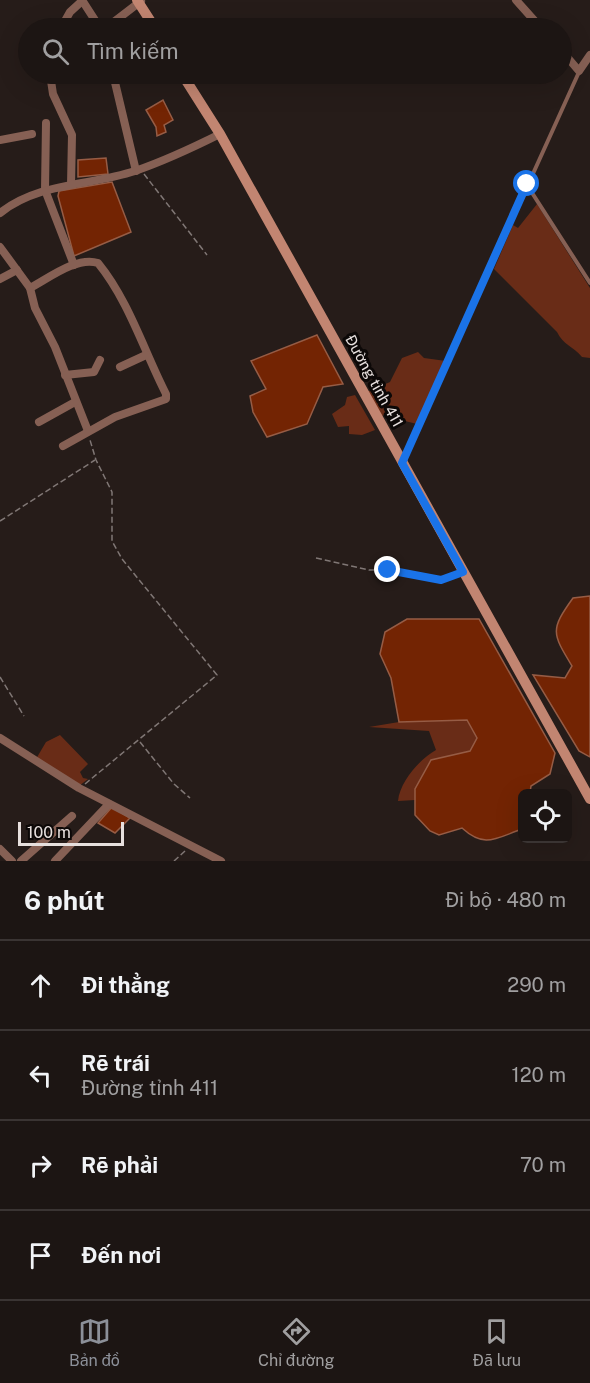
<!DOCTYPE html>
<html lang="vi">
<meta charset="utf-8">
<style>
:root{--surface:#1c1513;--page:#251e1c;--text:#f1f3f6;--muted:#a09fa0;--line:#3a3433;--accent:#8c9099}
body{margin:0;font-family:"Public Sans",sans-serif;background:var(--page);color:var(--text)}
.controls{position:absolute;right:18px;bottom:18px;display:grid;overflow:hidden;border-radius:9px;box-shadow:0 6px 24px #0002}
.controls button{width:54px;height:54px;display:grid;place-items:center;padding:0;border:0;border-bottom:2px solid var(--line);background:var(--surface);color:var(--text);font:30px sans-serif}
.scale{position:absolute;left:18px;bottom:15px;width:106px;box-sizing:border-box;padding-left:6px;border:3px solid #e7e0de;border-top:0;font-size:16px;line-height:21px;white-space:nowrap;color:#e7e0de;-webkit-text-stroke:4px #0c0807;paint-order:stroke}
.stop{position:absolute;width:18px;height:18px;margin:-14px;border:4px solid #1a73e8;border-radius:50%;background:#fff}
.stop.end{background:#1a73e8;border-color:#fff;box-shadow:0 2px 6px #0008}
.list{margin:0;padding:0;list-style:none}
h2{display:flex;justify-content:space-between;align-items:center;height:78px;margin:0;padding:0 24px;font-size:26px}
h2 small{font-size:20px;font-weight:400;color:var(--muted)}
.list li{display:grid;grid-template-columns:39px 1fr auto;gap:18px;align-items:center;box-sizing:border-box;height:90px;padding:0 24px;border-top:2px solid var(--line)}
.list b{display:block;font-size:22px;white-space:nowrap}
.list p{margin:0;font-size:20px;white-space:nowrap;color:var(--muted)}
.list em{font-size:20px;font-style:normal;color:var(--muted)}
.icon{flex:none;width:33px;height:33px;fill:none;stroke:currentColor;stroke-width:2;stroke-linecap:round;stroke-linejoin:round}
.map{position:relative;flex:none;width:590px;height:861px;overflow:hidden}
.search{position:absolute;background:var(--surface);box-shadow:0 6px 24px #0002;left:18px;right:18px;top:18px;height:66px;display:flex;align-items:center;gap:15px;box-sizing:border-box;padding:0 21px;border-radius:33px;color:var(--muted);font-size:22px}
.sheet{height:438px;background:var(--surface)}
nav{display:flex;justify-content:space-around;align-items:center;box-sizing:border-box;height:84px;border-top:2px solid var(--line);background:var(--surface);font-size:16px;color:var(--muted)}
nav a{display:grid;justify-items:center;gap:3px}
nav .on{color:var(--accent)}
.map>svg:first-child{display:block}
.green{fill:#692c17}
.water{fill:#732403;stroke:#965c45;stroke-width:1.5}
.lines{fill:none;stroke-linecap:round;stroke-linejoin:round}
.path{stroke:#807775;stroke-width:1.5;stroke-dasharray:6 3;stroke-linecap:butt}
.lane{stroke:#866054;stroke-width:4}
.street{stroke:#866054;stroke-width:8}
.secondary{stroke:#c28571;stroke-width:10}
.route{stroke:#1a73e8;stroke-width:8}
.labels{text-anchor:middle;stroke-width:6;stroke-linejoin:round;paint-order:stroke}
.street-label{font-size:15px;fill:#e7e0de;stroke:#0c0807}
</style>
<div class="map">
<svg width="590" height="861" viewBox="0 0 590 861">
<rect width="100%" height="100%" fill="#261c19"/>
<g class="green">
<path d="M537,204L590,288V358L582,357C573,346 563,345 557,332L494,269L513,225L518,228Z"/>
<polygon points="418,352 424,358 446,361 417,424 397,419 397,407 388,406 387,413 382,416 367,392 390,382 402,358"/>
<polygon points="355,395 375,430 362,435 349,434 349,426 338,427 332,414 345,405 347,397"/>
<path d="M467,720L477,738L471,751L431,760L415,789V800L398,801C400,781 420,759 436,750L429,731L369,727L399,722Z"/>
<polygon points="60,735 88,764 80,772 83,778 88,779 79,786 36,759 46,742"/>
</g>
<g class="water">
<polygon points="163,100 173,120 164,125 166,132 157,136 156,127 146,110"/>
<polygon points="106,158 108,174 78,177 78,160"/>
<polygon points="112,182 131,232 74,256 58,196 59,191"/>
<polygon points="317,335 343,384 323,387 307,424 267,437 253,412 250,396 266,389 251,361"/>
<path d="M590,596V757L579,751L533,675L565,678L572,666C552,633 550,630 573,598Z"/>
<path d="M407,619H479L555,753L550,774L531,786L530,793L522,794V829C496,838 485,849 462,828L439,835L430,831L415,815V789L431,760L470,751L477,738L467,720L399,722L391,678L380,654L385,632Z"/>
<polygon points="112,807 130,818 115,833 98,823"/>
</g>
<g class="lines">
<g class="path">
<polyline points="144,174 207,255"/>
<polyline points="0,521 95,460"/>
<polyline points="316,558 369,570 388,570 441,580 457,575"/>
<polyline points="0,677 24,716"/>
<polyline points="140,742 174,784 190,798"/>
<polyline points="85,784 217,675 122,559 112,541 112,492 96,460 90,440"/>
<polyline points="174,861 185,851"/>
</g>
<g class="lane">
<polyline points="527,185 590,283"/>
<polyline points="404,459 579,72"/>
</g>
<g class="street">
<polyline points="82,0 100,28"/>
<polyline points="516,0 541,28"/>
<polyline points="61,28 70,12 82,1"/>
<polyline points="106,28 141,1"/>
<polyline points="562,51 579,71 590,55"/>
<polyline points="50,74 53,94 72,135 71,185"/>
<polyline points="113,74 136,171"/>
<polyline points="46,123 45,190 74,265"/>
<polyline points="0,140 32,134"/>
<path d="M0,213C39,182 90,186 135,171C164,161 192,148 220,134"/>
<polyline points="0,247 30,288 35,308 55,347 88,431"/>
<polyline points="0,279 17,270"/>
<path d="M30,288C49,278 77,256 98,263C129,301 144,351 166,394V399L115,417L63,446"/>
<polyline points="120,367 146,355"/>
<polyline points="65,375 94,372 100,360"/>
<polyline points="39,422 75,402"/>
<polyline points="0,738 79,788 221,861"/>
<polyline points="0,849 12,861"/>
<polyline points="21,861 72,816"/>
<polyline points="55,861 109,804"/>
</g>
<g class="secondary">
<polyline points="137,0 155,28"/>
<polyline points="182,74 220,134 590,799"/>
</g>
</g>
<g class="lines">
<polyline class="route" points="388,570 441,580 463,572 402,463 527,184"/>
</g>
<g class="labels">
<g class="street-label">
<text transform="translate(374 381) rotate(61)" y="5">Đường tỉnh 411</text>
</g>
</g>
</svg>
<div class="controls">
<button><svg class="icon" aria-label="locate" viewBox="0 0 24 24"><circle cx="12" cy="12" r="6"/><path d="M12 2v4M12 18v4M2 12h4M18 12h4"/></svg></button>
</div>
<div class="scale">100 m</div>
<div class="stop" style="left:527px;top:184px"></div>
<div class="stop end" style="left:388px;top:570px"></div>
<div class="search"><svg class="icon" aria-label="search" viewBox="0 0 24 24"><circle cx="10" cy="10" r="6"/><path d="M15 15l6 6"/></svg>Tìm kiếm</div>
</div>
<section class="sheet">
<h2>6 phút<small>Đi bộ · 480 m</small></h2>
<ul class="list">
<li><svg class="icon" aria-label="ahead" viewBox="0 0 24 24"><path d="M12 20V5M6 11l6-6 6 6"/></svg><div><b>Đi thẳng</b></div><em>290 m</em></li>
<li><svg class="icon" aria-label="left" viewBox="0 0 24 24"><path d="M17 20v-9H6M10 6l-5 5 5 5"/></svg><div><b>Rẽ trái</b><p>Đường tỉnh 411</p></div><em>120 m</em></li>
<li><svg class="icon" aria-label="right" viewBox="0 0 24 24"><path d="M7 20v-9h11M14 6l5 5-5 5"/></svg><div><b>Rẽ phải</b></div><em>70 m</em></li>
<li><svg class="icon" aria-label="arrive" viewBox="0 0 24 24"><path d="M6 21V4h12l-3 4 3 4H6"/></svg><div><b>Đến nơi</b></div></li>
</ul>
</section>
<nav>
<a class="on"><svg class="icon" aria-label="map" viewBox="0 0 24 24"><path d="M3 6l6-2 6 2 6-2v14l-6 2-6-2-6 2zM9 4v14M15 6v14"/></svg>Bản đồ</a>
<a><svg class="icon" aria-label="directions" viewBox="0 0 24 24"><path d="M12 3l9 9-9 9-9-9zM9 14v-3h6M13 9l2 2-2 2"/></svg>Chỉ đường</a>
<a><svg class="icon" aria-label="saved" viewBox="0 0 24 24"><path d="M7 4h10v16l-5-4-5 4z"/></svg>Đã lưu</a>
</nav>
